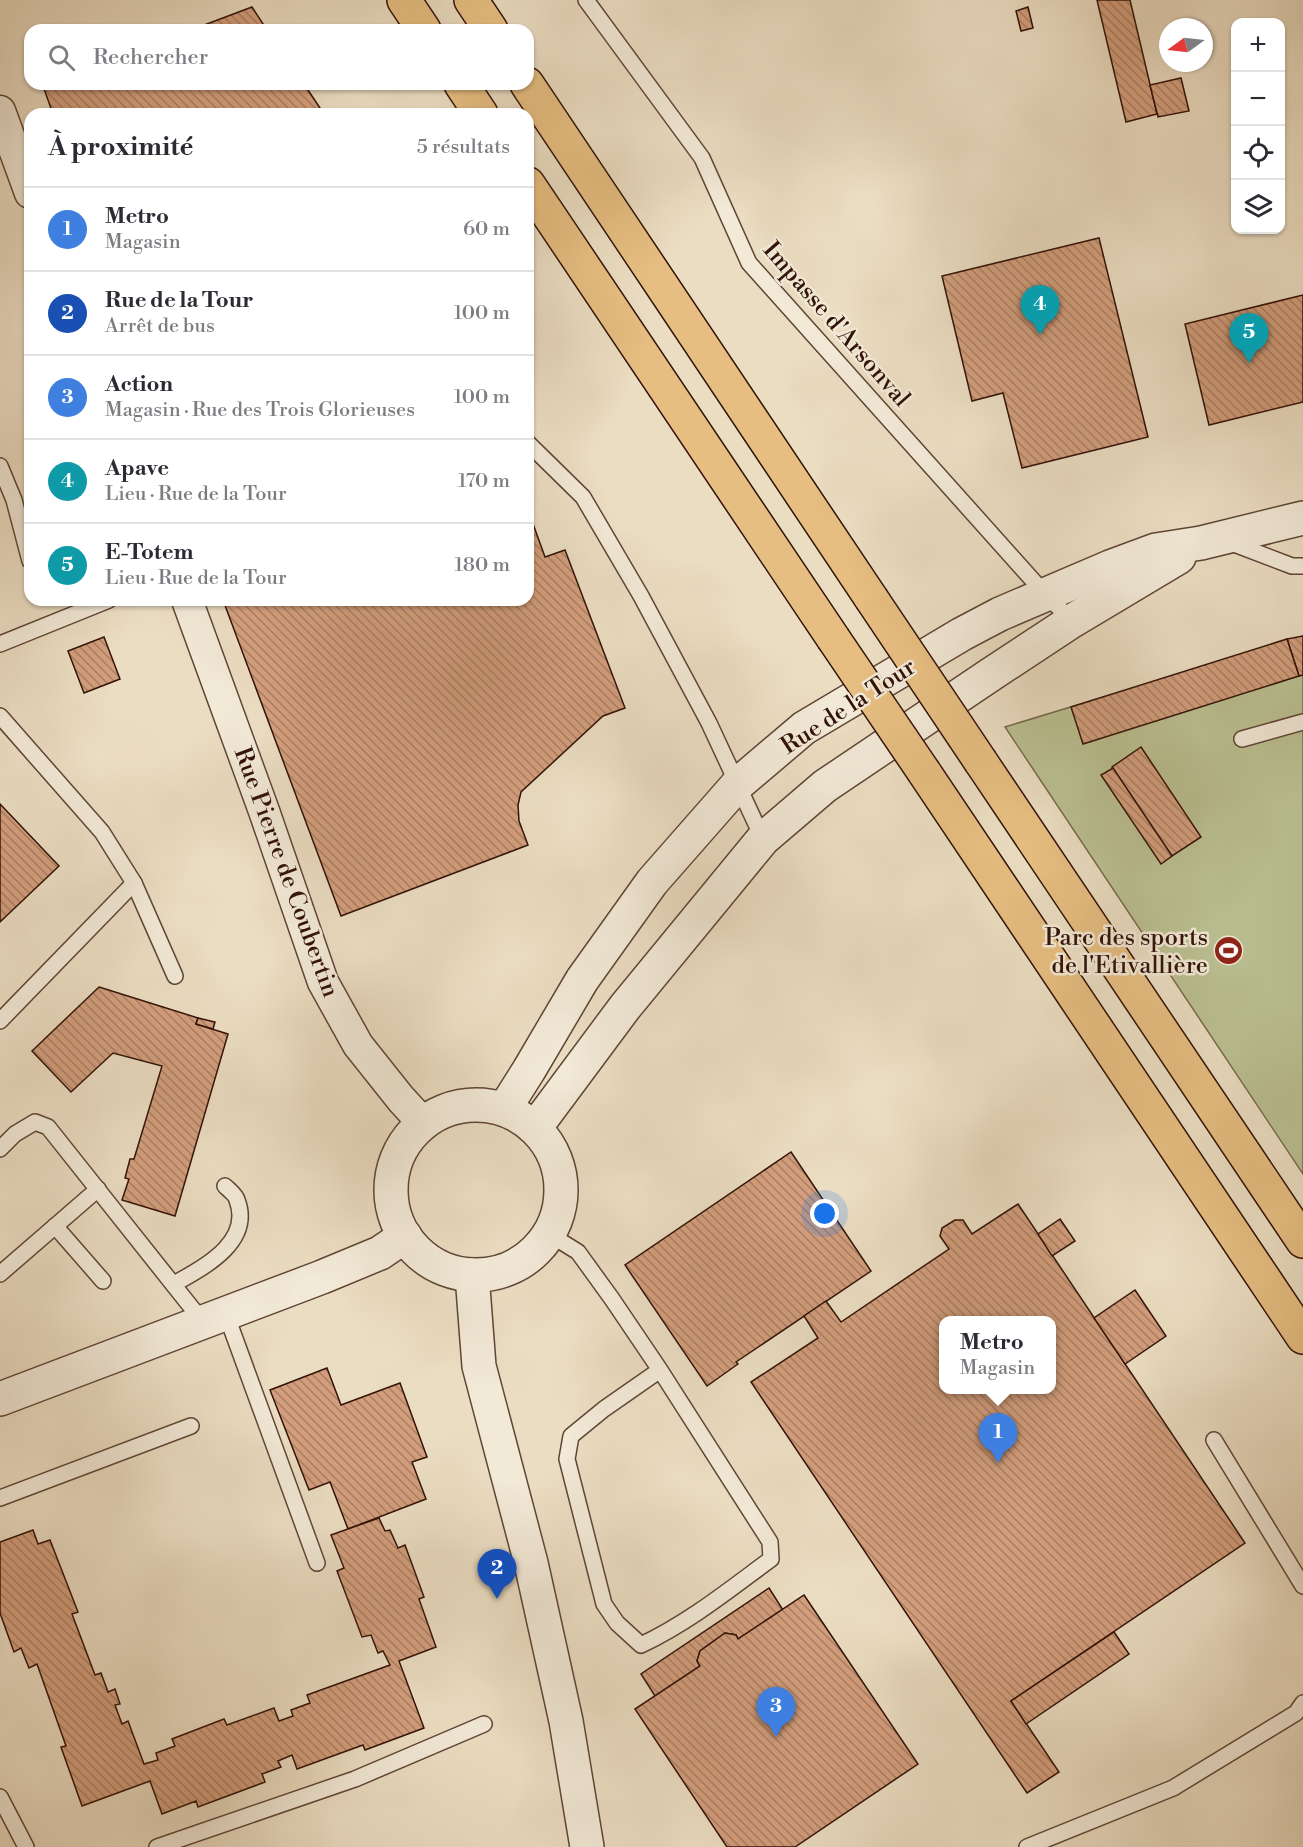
<!DOCTYPE html>
<html lang="fr">
<meta charset="utf-8">
<style>
:root{--surface:#fff;--page:#f2f2f3;--text:#2b2b33;--muted:#7c7c81;--line:#e1e1e2;--accent:#111827}
body{margin:0;font-family:"Libre Bodoni",serif;background:var(--page);color:var(--text)}
.controls{position:absolute;right:18px;top:18px;display:grid;overflow:hidden;border-radius:12px;box-shadow:0 2px 4px #0004}
.controls button{width:54px;height:54px;display:grid;place-items:center;padding:0;border:0;border-bottom:2px solid var(--line);background:var(--surface);color:var(--text);font:30px sans-serif}
.compass{position:absolute;left:1159px;top:18px;width:54px;height:54px;border-radius:50%;background:var(--surface);box-shadow:0 2px 4px #0004;rotate:255deg}
.you{position:absolute;left:825px;top:1214px;width:21px;height:21px;margin:-15px;border:4px solid #fff;border-radius:50%;background:#1a73e8;box-shadow:0 0 0 9px #1a73e833}
.badge{display:grid;place-items:center;width:39px;height:39px;border-radius:50%;background:var(--accent);color:#fff;font-size:20px;font-weight:700}
.pin{position:absolute;translate:-50% -50px;filter:drop-shadow(0 2px 3px #0008)}
.pin::after{content:'';position:absolute;top:32px;width:21px;height:18px;background:inherit;clip-path:polygon(0 0,100% 0,50% 100%)}
.popup{position:absolute;left:939px;top:1316px;width:117px;height:78px;box-sizing:border-box;display:grid;place-content:center;border-radius:12px;background:var(--surface);filter:drop-shadow(0 2px 4px #0005);font-size:20px;white-space:nowrap;color:var(--muted)}
.popup b{font-size:22px;color:var(--text)}
.popup::after{content:'';position:absolute;left:50%;top:100%;margin-left:-12px;border:12px solid transparent;border-top-color:var(--surface)}
.list{margin:0;padding:0;list-style:none}
h2{display:flex;justify-content:space-between;align-items:center;height:78px;margin:0;padding:0 24px;font-size:26px}
h2 small{font-size:20px;font-weight:400;color:var(--muted)}
.list li{display:grid;grid-template-columns:39px 1fr auto;gap:18px;align-items:center;box-sizing:border-box;height:84px;padding:0 24px;border-top:2px solid var(--line)}
.list b{display:block;font-size:22px;white-space:nowrap}
.list p{margin:0;font-size:20px;white-space:nowrap;color:var(--muted)}
.list em{font-size:20px;font-style:normal;color:var(--muted)}
.icon{flex:none;width:33px;height:33px;fill:none;stroke:currentColor;stroke-width:2;stroke-linecap:round;stroke-linejoin:round}
.map{position:relative;flex:none;width:1303px;height:1847px;overflow:hidden}
.search{position:absolute;background:var(--surface);box-shadow:0 2px 4px #0004;left:24px;top:24px;width:510px;height:66px;display:flex;align-items:center;gap:15px;box-sizing:border-box;padding:0 21px;border-radius:18px;color:var(--muted);font-size:22px}
.panel{position:absolute;background:var(--surface);box-shadow:0 2px 4px #0004;left:24px;top:108px;width:510px;height:498px;border-radius:18px}
.map>svg:first-child{display:block}
.pitch{fill:#bac092;stroke:#76694c;stroke-width:1.5}
.building{fill:url(#building-back-hatch);stroke:#311207;stroke-width:1.5;fill-rule:evenodd}
.lines{fill:none;stroke-linecap:round;stroke-linejoin:round}
.service-casing{stroke:#604536;stroke-width:18}
.minor-casing{stroke:#604536;stroke-width:33}
.tertiary-casing{stroke:#604536;stroke-width:36}
.motorway-casing{stroke:#311207;stroke-width:36}
.service{stroke:#f2e9d7;stroke-width:15}
.minor{stroke:#f2e9d7;stroke-width:30}
.tertiary{stroke:#f2e9d7;stroke-width:33}
.motorway{stroke:#e6be81;stroke-width:33}
.motorway-bridge-casing{stroke:#311207;stroke-width:36;stroke-linecap:butt}
.motorway-bridge{stroke:#e6be81;stroke-width:33}
.labels{text-anchor:middle;stroke-width:5;stroke-linejoin:round;paint-order:stroke}
.street-label{font-size:24px;fill:#311207;stroke:#f2e9d7}
.poi-label{font-size:24px;fill:#311207;stroke:#f2e9d7;text-anchor:end}
</style>
<div class="map">
<svg width="1303" height="1847" viewBox="0 0 1303 1847">
<defs>
<pattern id="building-back-hatch" width="6" height="6" patternUnits="userSpaceOnUse" patternTransform="scale(1.5)"><rect width="6" height="6" fill="#d39e7d"/><path d="M-1 5l2 2M0 0l6 6M5-1l2 2" fill="none" stroke="#ac7f64"/></pattern>
</defs>
<rect width="100%" height="100%" fill="#ebddc2"/>
<filter id="stains"><feTurbulence type="fractalNoise" baseFrequency=".00333" numOctaves="4"/><feColorMatrix values="0 0 0 0 .2 0 0 0 0 .09 0 0 0 0 .02 0 0 0 .5 -.17"/></filter>
<radialGradient id="worn" r=".72"><stop offset=".6" stop-color="#630" stop-opacity="0"/><stop offset="1" stop-color="#630" stop-opacity=".3"/></radialGradient>
<polygon class="pitch" points="1303,636 1303,1174 1005,727"/>
<g class="building">
<polygon points="1097,0 1130,0 1157,114 1126,122"/>
<polygon points="252,7 267,30 191,30"/>
<polygon points="1028,7 1033,28 1021,31 1016,11"/>
<polygon points="1181,78 1189,111 1158,117 1150,85"/>
<polygon points="49,84 304,84 324,114 53,114 43,86"/>
<polygon points="1099,238 1148,437 1022,468 1003,393 972,401 942,276"/>
<polygon points="1303,295 1303,402 1209,425 1185,324"/>
<polygon points="528,510 545,557 565,550 625,708 603,716 521,792 518,805 519,821 528,845 341,916 223,600 528,600"/>
<polygon points="1303,636 1303,675 1299,676 1287,639"/>
<polygon points="104,637 120,679 84,693 68,651"/>
<polygon points="1287,639 1299,676 1083,744 1071,707"/>
<polygon points="1141,747 1201,837 1172,856 1112,767"/>
<polygon points="1113,768 1172,856 1161,864 1101,775"/>
<polygon points="0,804 59,866 0,922"/>
<polygon points="99,987 198,1018 196,1024 228,1034 175,1216 122,1200 129,1179 125,1178 130,1159 134,1159 162,1066 113,1053 71,1092 32,1051"/>
<polygon points="198,1018 215,1022 213,1029 196,1024"/>
<polygon points="791,1152 871,1271 736,1362 738,1364 707,1386 625,1265"/>
<path d="M1018,1204L1245,1543L1011,1701L1059,1772L1027,1793L751,1382L818,1338L804,1316L826,1301L841,1322L949,1249L940,1236L942,1228L955,1220H963L972,1234ZM944,1320H1052V1390H944Z"/>
<polygon points="1060,1219 1075,1241 1052,1256 1038,1234"/>
<polygon points="1135,1290 1166,1336 1125,1364 1094,1318"/>
<polygon points="327,1368 341,1405 400,1383 427,1457 412,1462 426,1499 348,1529 330,1482 309,1490 270,1390"/>
<polygon points="379,1518 385,1531 390,1530 398,1548 405,1545 424,1597 419,1599 436,1647 399,1661 424,1728 365,1750 363,1745 297,1769 292,1755 278,1761 281,1767 262,1774 265,1782 198,1807 196,1801 162,1814 150,1781 82,1806 61,1747 66,1746 37,1664 29,1668 21,1648 14,1652 0,1613 0,1542 33,1530 38,1544 50,1540 78,1612 72,1614 95,1675 101,1673 108,1692 115,1689 120,1704 115,1705 122,1724 128,1721 144,1764 158,1760 156,1753 175,1746 172,1739 224,1719 227,1725 274,1708 279,1721 293,1716 291,1710 310,1703 307,1695 390,1665 383,1651 378,1653 371,1635 362,1637 337,1571 344,1568 331,1535"/>
<polygon points="769,1588 783,1610 738,1639 736,1635 725,1633 700,1651 697,1661 700,1666 655,1696 641,1674"/>
<polygon points="804,1595 918,1764 795,1847 727,1847 635,1709 700,1666 697,1661 700,1651 725,1633 736,1635 738,1639"/>
<polygon points="1114,1632 1129,1654 1026,1724 1011,1701"/>
</g>
<g class="lines">
<defs>
<g id="service">
<polyline points="586,0 702,158 749,263 1046,595 1072,621"/>
<polyline points="528,443 583,497 641,596 709,723 763,839"/>
<polyline points="0,466 14,500 30,561"/>
<polyline points="1229,542 1292,566 1303,566"/>
<polyline points="0,644 109,600"/>
<polyline points="0,716 102,832 134,883 0,1021"/>
<polyline points="1242,739 1303,722"/>
<polyline points="134,883 175,976"/>
<polyline points="0,1149 15,1134 35,1122 48,1127 203,1322"/>
<polyline points="55,1226 103,1281"/>
<path d="M549,1234L578,1252L612,1299L660,1370L770,1542L771,1559C729,1590 688,1623 641,1645L617,1623L604,1604L567,1459L571,1436L604,1409L660,1370"/>
<polyline points="0,1274 98,1189"/>
<path d="M174,1284C204,1267 253,1242 237,1200C236,1195 229,1190 225,1186"/>
<polyline points="226,1314 317,1563"/>
<polyline points="1214,1440 1303,1586"/>
<polyline points="0,1498 191,1426"/>
<polyline points="0,1797 26,1847"/>
<polyline points="157,1847 355,1779 484,1724"/>
<polyline points="1027,1847 1173,1788 1296,1713 1303,1703"/>
</g>
<g id="minor">
<polyline points="0,111 30,193"/>
<polyline points="187,600 264,811 323,982 358,1045 401,1099 423,1123"/>
</g>
<g id="tertiary">
<circle cx="476" cy="1190" r="85"/>
<polyline points="505,1108 529,1070 582,980 652,882 738,784 804,728 962,634 1000,614 1110,567 1156,550 1201,543 1303,518"/>
<polyline points="535,1128 625,1007 763,839 825,786 990,675 1072,621 1179,557"/>
<polyline points="472,1275 479,1366 531,1563 566,1721 587,1847"/>
<polyline points="0,1399 322,1277 380,1253 405,1236"/>
</g>
<g id="motorway">
<polyline points="404,0 424,30"/>
<polyline points="471,0 491,30"/>
<polyline points="461,84 481,114"/>
<polyline points="527,84 871,598"/>
<polyline points="528,184 833,638"/>
<polyline points="981,762 1303,1241"/>
<polyline points="924,772 1303,1337"/>
</g>
</defs>
<use href="#service" class="service-casing"/>
<use href="#minor" class="minor-casing"/>
<use href="#tertiary" class="tertiary-casing"/>
<use href="#motorway" class="motorway-casing"/>
<use href="#service" class="service"/>
<use href="#minor" class="minor"/>
<use href="#tertiary" class="tertiary"/>
<use href="#motorway" class="motorway"/>
<defs>
<g id="motorway-bridge">
<polyline points="871,598 981,762"/>
<polyline points="833,638 924,772"/>
</g>
</defs>
<use href="#motorway-bridge" class="motorway-bridge-casing"/>
<use href="#motorway-bridge" class="motorway-bridge"/>
</g>
<defs>
<symbol id="stadium-disc" viewBox="-11 -11 22 22"><circle r="9.5" fill="#8f2418" stroke="#f2e9d7"/><path d="M0-5a6.5 5 0 1 0 0 10a6.5 5 0 1 0 0-10ZM-3.5-1.8h7v3.6h-7Z" fill="#fff"/></symbol>
</defs>
<g fill-rule="evenodd">
<use href="#stadium-disc" x="1212" y="934" width="33" height="33"/>
</g>
<g class="labels">
<g class="street-label">
<text transform="translate(837 324) rotate(49)" y="8">Impasse d'Arsonval</text>
<text transform="translate(848 706) rotate(-33)" y="8">Rue de la Tour</text>
<text transform="translate(287 872) rotate(70)" y="8">Rue Pierre de Coubertin</text>
</g>
<g class="poi-label">
<text x="1208" y="945">Parc des sports<tspan x="1208" dy="28">de l'Etivallière</tspan></text>
</g>
</g>
<rect width="100%" height="100%" filter="url(#stains)"/>
<rect width="100%" height="100%" fill="url(#worn)"/>
</svg>
<div class="controls">
<button>+</button>
<button>−</button>
<button><svg class="icon" aria-label="locate" viewBox="0 0 24 24"><circle cx="12" cy="12" r="6"/><path d="M12 2v4M12 18v4M2 12h4M18 12h4"/></svg></button>
<button><svg class="icon" aria-label="layers" viewBox="0 0 24 24"><path d="M12 4l9 5-9 5-9-5zM3 14l9 5 9-5"/></svg></button>
</div>
<svg class="compass" viewBox="-18 -18 36 36"><path d="M0-13l5 13h-10z" fill="#e53935"/><path d="M0 13l5-13h-10z" fill="#7c7c81"/></svg>
<div class="you"></div>
<div class="pin badge" style="left:998px;top:1463px;background:#3f7fe0">1</div>
<div class="popup"><b>Metro</b>Magasin</div>
<div class="pin badge" style="left:497px;top:1599px;background:#1a4fb4">2</div>
<div class="pin badge" style="left:776px;top:1737px;background:#3f7fe0">3</div>
<div class="pin badge" style="left:1040px;top:335px;background:#0f9aa8">4</div>
<div class="pin badge" style="left:1249px;top:363px;background:#0f9aa8">5</div>
<div class="search"><svg class="icon" aria-label="search" viewBox="0 0 24 24"><circle cx="10" cy="10" r="6"/><path d="M15 15l6 6"/></svg>Rechercher</div>
<section class="panel">
<h2>À proximité<small>5 résultats</small></h2>
<ul class="list">
<li><span class="badge" style="background:#3f7fe0">1</span><div><b>Metro</b><p>Magasin</p></div><em>60 m</em></li>
<li><span class="badge" style="background:#1a4fb4">2</span><div><b>Rue de la Tour</b><p>Arrêt de bus</p></div><em>100 m</em></li>
<li><span class="badge" style="background:#3f7fe0">3</span><div><b>Action</b><p>Magasin · Rue des Trois Glorieuses</p></div><em>100 m</em></li>
<li><span class="badge" style="background:#0f9aa8">4</span><div><b>Apave</b><p>Lieu · Rue de la Tour</p></div><em>170 m</em></li>
<li><span class="badge" style="background:#0f9aa8">5</span><div><b>E-Totem</b><p>Lieu · Rue de la Tour</p></div><em>180 m</em></li>
</ul>
</section>
</div>
